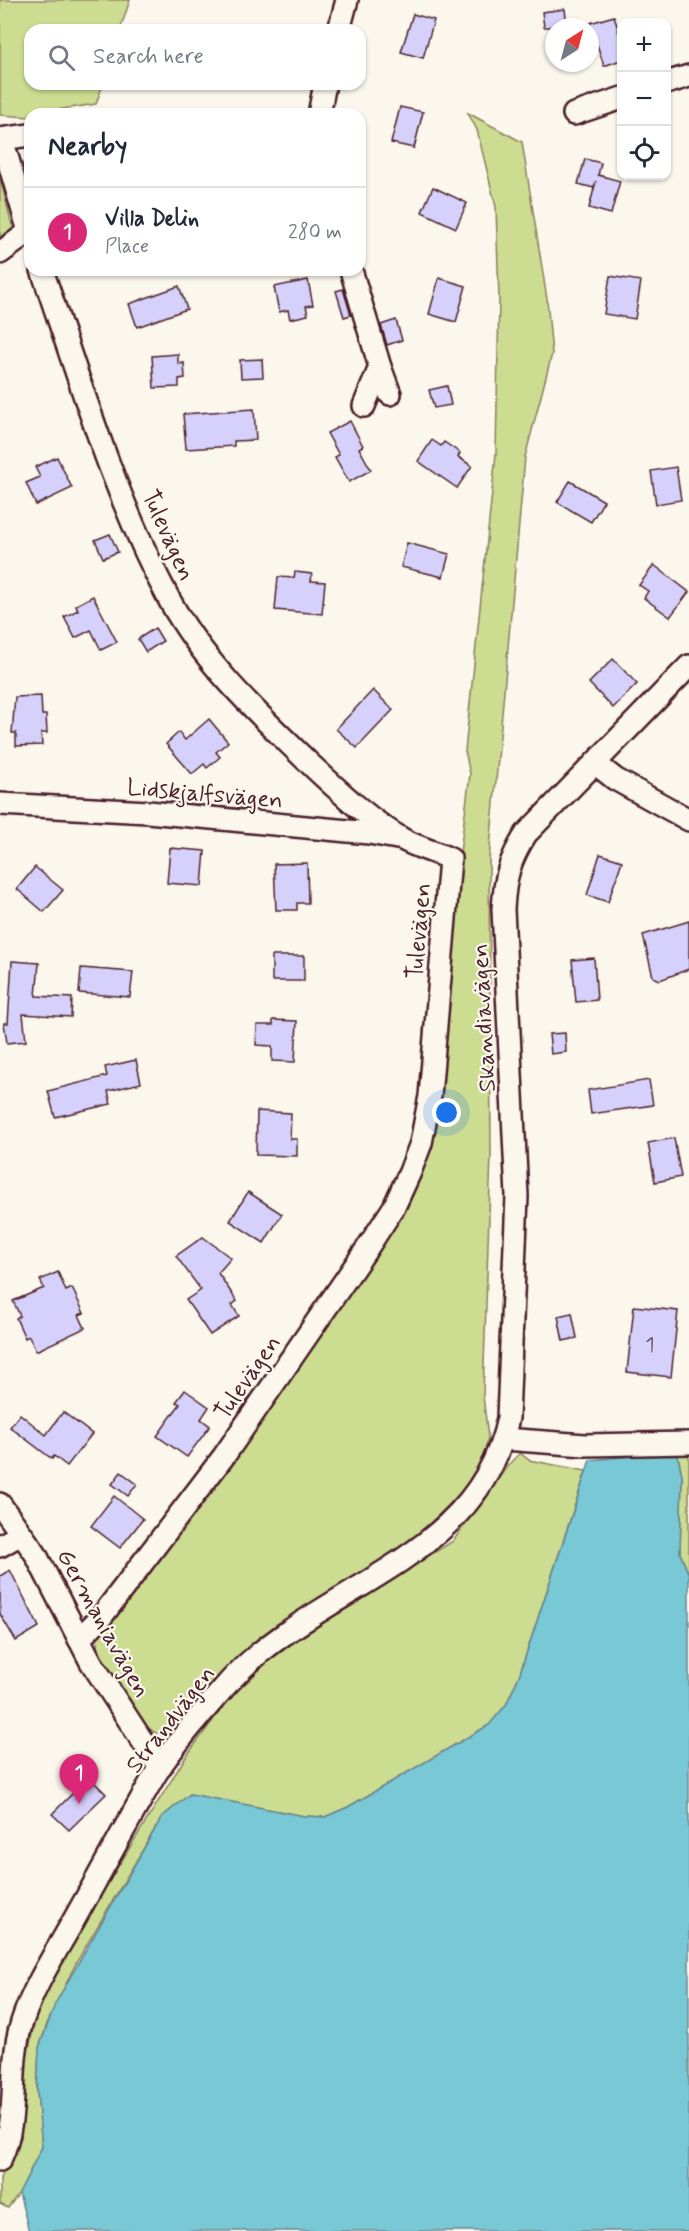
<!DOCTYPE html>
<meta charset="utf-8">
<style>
:root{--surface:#fff;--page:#f6f6f7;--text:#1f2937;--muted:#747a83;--line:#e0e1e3;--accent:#db2777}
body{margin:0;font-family:Mynerve,sans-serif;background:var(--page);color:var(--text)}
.controls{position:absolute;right:18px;top:18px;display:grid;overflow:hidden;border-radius:12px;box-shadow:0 2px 4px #0004}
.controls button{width:54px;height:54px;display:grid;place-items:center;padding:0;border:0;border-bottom:2px solid var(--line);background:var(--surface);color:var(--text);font:30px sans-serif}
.compass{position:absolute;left:545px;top:18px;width:54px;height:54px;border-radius:50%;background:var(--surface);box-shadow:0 2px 4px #0004;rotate:36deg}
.you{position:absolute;left:447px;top:1113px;width:21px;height:21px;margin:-15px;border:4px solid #fff;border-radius:50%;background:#1a73e8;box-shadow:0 0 0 9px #1a73e833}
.badge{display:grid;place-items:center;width:39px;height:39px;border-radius:50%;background:var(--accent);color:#fff;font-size:20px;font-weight:700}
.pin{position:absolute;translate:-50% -50px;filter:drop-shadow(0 2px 3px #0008)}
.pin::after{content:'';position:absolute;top:32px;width:21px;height:18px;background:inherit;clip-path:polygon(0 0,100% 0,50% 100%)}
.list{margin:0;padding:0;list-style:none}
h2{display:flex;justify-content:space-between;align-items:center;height:78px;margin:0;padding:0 24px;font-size:26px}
h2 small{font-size:20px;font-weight:400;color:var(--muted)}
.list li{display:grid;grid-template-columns:39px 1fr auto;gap:18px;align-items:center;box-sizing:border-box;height:90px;padding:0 24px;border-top:2px solid var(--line)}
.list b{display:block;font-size:22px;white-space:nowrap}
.list p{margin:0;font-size:20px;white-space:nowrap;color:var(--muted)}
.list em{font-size:20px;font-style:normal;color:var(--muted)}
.icon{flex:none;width:33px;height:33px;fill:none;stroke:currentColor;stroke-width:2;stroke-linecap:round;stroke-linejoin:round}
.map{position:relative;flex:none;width:689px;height:2231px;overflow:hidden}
.search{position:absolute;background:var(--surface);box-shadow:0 2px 4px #0004;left:24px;top:24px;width:342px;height:66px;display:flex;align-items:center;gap:15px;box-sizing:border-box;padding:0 21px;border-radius:18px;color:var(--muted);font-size:22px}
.panel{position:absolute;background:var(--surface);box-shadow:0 2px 4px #0004;left:24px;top:108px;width:342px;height:168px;border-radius:18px}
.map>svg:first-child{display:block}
.green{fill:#ccdc90;stroke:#8b7e5e;stroke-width:1.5}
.water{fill:#79c8d5;stroke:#668491;stroke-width:1.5}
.building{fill:#d6d1fa;stroke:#4a1f2b;stroke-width:1.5}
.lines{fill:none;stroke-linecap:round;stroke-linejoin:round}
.street-casing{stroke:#4a1f2b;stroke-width:26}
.street{stroke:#fbf7ec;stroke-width:21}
.labels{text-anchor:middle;stroke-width:4.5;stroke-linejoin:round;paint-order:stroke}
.number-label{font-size:21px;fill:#6d4c5f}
.street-label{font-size:24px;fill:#4a1f2b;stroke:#fbf7ec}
</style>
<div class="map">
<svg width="689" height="2231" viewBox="0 0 689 2231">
<rect width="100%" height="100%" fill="#fbf7ec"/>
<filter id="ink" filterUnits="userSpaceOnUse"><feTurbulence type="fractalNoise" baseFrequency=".0167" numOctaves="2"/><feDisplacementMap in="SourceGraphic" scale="12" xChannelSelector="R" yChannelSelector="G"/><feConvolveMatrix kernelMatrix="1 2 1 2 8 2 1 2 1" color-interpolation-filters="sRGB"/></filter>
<g filter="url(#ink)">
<g class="green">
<polygon points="0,0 130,0 120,30 30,30 30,84 103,84 96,104 30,114 30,117 0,115"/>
<polygon points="468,113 522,142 547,299 552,354 525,457 489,859 491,1154 483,1396 488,1437 483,1461 473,1480 415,1539 258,1642 180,1727 166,1737 154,1732 135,1718 97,1648 98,1632 420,1166 470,774 465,751 496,454 499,298 496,207 477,130"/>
<polygon points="0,178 13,229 0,237"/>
<polygon points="677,1452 689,1452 689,1575 680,1553 682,1475"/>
<polygon points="520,1453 529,1460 586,1471 519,1676 506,1705 489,1725 348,1807 325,1817 304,1816 190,1794 162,1817 76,1963 47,2024 39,2048 37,2092 42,2147 19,2193 8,2208 0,2204 0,2178 21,2138 24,2072 39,2001 61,1959 185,1758 227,1701 269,1661 318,1625 453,1541 509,1464"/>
</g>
<polygon class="water" points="677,1452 682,1475 680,1553 689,1575 689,2231 29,2231 19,2193 42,2147 37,2092 39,2048 55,2004 162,1817 190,1794 304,1816 325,1817 348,1807 489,1725 506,1705 519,1676 590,1460"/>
<g class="building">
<polygon points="565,9 567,27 544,27 542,12"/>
<polygon points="413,14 434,20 423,58 401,52"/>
<polygon points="614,16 621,39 621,60 604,66 590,23"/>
<polygon points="400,107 423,112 414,148 391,143"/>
<polygon points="585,159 601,163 598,175 620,181 611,214 589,208 596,181 594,188 578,184"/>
<polygon points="433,187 467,203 456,228 422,212"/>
<polygon points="610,276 641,281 635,319 604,314"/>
<polygon points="439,278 466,286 456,322 429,314"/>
<polygon points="308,280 313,305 306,306 308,315 290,319 288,310 279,312 274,287"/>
<polygon points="179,286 187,309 137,327 129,304"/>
<polygon points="343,289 351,315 344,317 336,291"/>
<polygon points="396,320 402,340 387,345 381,325"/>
<polygon points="178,354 178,364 184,363 185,378 179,379 179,387 154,388 152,356"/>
<polygon points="262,359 263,377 241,378 240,360"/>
<polygon points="447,386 451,405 434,408 429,390"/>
<polygon points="254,409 256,440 234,441 234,446 186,449 183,414"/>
<polygon points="350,421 363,446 359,448 371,470 349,482 335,457 339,455 327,433"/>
<polygon points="432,440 441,446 444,442 460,453 458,457 472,466 457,488 418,461"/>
<polygon points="57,457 72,488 36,505 26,483 40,477 35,467"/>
<polygon points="676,467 681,500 656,504 651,471"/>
<polygon points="570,481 604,501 591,522 557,502"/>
<polygon points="110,534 118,552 103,558 95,540"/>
<polygon points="407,543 449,554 443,577 401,567"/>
<polygon points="654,565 689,592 670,617 644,598 648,591 639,585"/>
<polygon points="295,572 312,574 311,581 325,582 322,614 275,610 278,577 294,578"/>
<polygon points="93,596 117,642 101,650 91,630 75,638 64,617 78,610 76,605"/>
<polygon points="155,628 163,641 146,652 138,639"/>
<polygon points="613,659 637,684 613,708 589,683"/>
<polygon points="373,690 393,710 357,748 336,729"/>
<polygon points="41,696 42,715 46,715 47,733 41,733 42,745 16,746 16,733 12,733 15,697"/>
<polygon points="209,719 228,742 216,752 220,757 207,768 204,764 192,774 166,744 179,732 185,740"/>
<polygon points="170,848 205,851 202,886 167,883"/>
<polygon points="600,854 622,861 608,902 587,895"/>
<polygon points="307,863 308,903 297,903 297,910 276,910 274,864"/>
<polygon points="35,867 63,890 44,912 17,889"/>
<polygon points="689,921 689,969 660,980 653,977 643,935"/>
<rect x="272" y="956" width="32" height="25"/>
<polygon points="594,958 597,1000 576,1002 572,960"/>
<polygon points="12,961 39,963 36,996 72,998 71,1017 23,1014 26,1041 7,1043 4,1023 8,1023"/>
<polygon points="81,968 133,972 130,997 79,993"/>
<polygon points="273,1020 297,1021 295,1062 272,1061 272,1046 256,1045 257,1025 273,1025"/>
<polygon points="565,1033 566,1052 551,1054 549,1034"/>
<polygon points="136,1060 141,1083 108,1091 111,1104 55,1117 48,1091 107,1076 105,1067"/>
<polygon points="649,1080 653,1105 591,1114 588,1090"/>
<polygon points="257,1111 291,1113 290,1139 297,1139 297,1156 256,1155"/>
<polygon points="674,1138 681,1177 655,1182 648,1143"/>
<polygon points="248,1192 282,1214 264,1243 230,1221"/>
<polygon points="203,1237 231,1258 218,1273 237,1301 232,1305 239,1316 210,1335 186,1300 201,1290 176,1256"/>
<polygon points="58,1272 66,1291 72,1288 84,1313 79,1315 85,1328 36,1351 29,1336 25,1338 16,1318 20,1316 13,1301 44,1288 40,1280"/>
<polygon points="634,1306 678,1311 671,1377 627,1372"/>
<polygon points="572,1313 577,1338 563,1341 558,1316"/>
<polygon points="185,1390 209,1407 201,1419 210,1426 187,1457 157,1436 180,1404 176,1402"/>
<polygon points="63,1412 92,1434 67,1466 54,1456 52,1459 10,1427 20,1414 46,1435"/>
<polygon points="121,1472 137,1484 128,1496 112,1484"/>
<polygon points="114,1496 143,1519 120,1548 91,1526"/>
<polygon points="10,1570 39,1627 16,1641 0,1614 0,1576"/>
<polygon points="89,1777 106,1794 69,1830 52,1814"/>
</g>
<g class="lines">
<defs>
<g id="street">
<polyline points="339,30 347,0"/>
<polyline points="666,83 689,76"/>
<polyline points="319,114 325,84"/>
<polyline points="574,114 622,98"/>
<polyline points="0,139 30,135"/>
<polyline points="2,139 30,235"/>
<polyline points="0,253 29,232"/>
<path d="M42,270C80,381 114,497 170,601C204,663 258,714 309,763C338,790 369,820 404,840C419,848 436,852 450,859L430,1096L421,1143L410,1172L394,1207L366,1250L224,1456L102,1616L79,1639"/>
<polyline points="351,270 380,367 364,406"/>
<polyline points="380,367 390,394"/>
<polyline points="596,764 615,779 689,820"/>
<polyline points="0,804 148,812 369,833 397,838"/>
<polyline points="504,1439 585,1445 689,1443"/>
<polyline points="0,1504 35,1553 91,1662 160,1768"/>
<polyline points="0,1546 21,1534"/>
<path d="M0,2160C21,2116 7,2067 22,2022C35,1982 60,1946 80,1909C106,1863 131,1815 158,1770C176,1742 207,1707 229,1682C316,1585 479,1562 508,1418L517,1196L503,909C505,877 509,861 526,834L689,666"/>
</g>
</defs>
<use href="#street" class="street-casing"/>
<use href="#street" class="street"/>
</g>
</g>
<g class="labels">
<g class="number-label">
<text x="650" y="1351">1</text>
</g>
<g class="street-label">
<text transform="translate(169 535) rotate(66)" y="8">Tulevägen</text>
<text transform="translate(205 793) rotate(5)" y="8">Lidskjalfsvägen</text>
<text transform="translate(418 931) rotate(-85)" y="8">Tulevägen</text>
<text transform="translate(483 1018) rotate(-93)" y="8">Skandiavägen</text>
<text transform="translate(247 1377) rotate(-55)" y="8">Tulevägen</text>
<text transform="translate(104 1623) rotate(61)" y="8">Germaniavägen</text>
<text transform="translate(170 1719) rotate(-52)" y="8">Strandvägen</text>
</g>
</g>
</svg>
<div class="controls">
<button>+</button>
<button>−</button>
<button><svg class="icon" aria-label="locate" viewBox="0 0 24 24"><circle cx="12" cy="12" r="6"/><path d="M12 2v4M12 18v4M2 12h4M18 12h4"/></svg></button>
</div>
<svg class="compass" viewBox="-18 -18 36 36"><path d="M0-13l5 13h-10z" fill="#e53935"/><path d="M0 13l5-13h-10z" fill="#747a83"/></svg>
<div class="you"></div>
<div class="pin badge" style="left:79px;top:1804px">1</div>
<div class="search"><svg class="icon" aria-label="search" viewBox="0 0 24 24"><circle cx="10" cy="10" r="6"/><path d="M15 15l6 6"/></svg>Search here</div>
<section class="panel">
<h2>Nearby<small></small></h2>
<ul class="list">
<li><span class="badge">1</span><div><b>Villa Delin</b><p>Place</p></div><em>280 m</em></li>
</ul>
</section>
</div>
